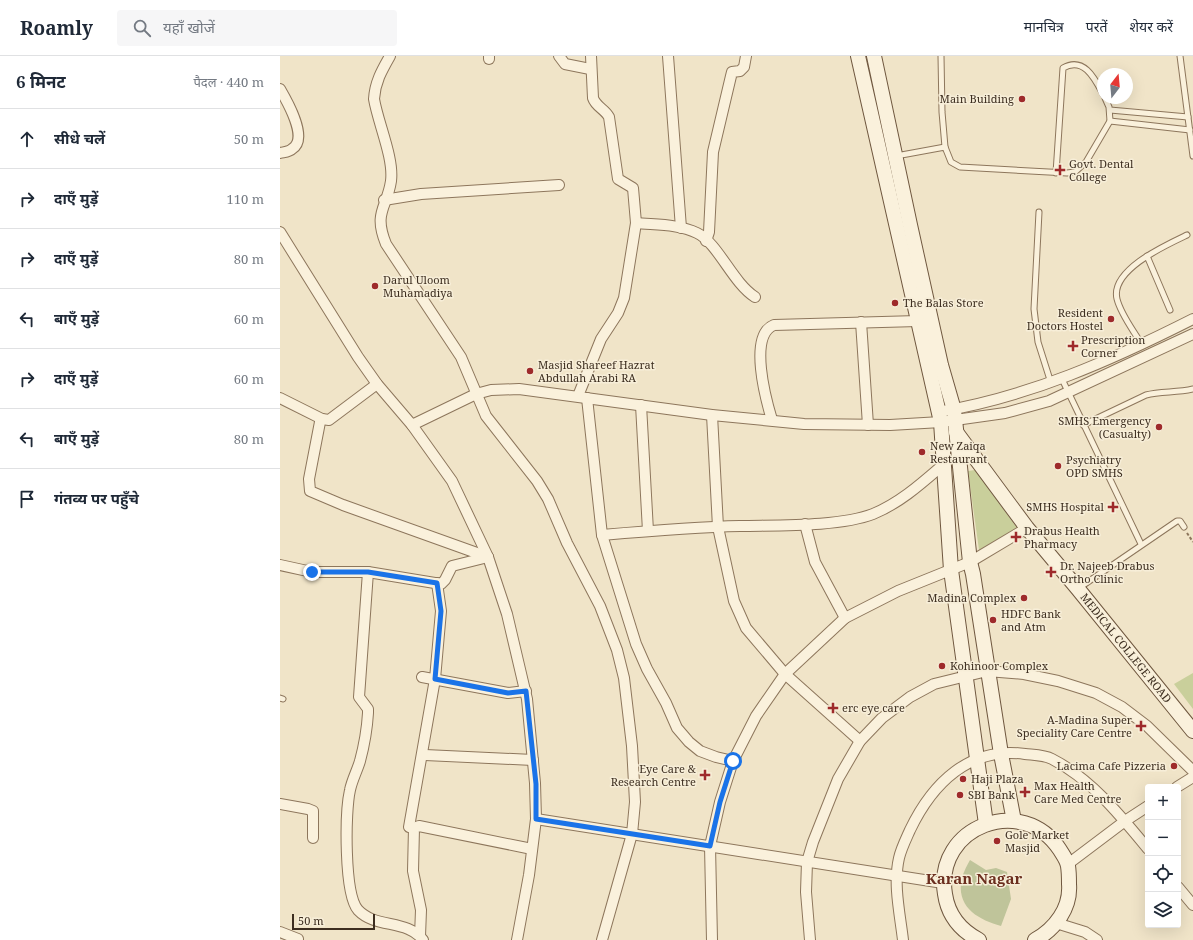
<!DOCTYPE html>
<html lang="hi">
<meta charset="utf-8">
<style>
:root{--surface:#fff;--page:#f6f6f7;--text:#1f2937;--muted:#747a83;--line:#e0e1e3}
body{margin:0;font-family:"Noto Serif","Noto Sans Devanagari",serif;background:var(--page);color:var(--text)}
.controls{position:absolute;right:12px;bottom:12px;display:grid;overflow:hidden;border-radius:4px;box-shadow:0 4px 16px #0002}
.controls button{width:36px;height:36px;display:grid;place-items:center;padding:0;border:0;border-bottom:1px solid var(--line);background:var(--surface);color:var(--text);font:20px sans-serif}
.compass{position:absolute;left:817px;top:12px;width:36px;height:36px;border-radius:50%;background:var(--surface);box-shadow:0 4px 16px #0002;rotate:16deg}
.scale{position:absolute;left:12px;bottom:10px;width:83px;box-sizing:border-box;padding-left:4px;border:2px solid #3d2e20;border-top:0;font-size:11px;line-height:14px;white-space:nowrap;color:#3d2e20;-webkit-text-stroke:3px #f7eed8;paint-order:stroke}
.stop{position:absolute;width:12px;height:12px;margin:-9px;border:3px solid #1a73e8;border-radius:50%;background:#fff}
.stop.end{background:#1a73e8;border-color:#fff;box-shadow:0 1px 4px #0008}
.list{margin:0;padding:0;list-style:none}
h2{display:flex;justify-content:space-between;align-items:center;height:52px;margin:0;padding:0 16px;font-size:17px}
h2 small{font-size:13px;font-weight:400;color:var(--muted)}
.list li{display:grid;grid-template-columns:26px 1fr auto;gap:12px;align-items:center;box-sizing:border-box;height:60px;padding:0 16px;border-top:1px solid var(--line)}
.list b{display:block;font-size:15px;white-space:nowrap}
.list em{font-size:13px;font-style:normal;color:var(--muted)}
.icon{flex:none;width:22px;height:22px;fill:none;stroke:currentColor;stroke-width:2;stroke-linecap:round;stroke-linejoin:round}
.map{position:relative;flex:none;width:913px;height:884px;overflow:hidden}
header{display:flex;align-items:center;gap:24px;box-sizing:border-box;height:56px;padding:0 20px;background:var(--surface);border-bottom:1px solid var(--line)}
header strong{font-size:19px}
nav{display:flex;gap:22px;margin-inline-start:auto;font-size:14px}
.search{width:280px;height:36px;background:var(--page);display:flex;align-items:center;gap:10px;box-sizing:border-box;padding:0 14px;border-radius:4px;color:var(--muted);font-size:15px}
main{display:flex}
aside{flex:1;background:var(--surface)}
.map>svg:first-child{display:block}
.green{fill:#c9cf9b}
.cemetery{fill:#bfc49a}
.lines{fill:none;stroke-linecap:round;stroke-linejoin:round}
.service-casing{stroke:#8d765c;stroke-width:7}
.minor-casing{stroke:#8d765c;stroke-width:12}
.secondary-casing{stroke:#6f573f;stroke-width:16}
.path{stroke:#8d765c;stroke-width:2;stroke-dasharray:3 2;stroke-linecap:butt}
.service{stroke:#faf1dc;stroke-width:5}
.minor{stroke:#faf1dc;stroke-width:10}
.secondary{stroke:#faf1dc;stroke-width:14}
.route{stroke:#1a73e8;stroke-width:5}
.poi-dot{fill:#9e2a2b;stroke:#f7eed8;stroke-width:1.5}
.labels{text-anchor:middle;stroke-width:3;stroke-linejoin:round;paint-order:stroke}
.poi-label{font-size:11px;fill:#3d2e20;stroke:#f7eed8;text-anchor:start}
.street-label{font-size:11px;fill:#3d2e20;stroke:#f7eed8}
.district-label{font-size:15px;font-weight:bold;fill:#6b2e1e;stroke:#f7eed8}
</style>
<header>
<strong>Roamly</strong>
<div class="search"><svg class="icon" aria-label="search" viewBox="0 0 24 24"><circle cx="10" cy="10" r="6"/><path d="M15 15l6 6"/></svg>यहाँ खोजें</div>
<nav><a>मानचित्र</a><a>परतें</a><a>शेयर करें</a></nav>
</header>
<main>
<aside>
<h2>6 मिनट<small>पैदल · 440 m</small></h2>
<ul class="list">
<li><svg class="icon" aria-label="ahead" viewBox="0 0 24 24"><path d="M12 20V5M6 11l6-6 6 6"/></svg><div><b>सीधे चलें</b></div><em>50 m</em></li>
<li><svg class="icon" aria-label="right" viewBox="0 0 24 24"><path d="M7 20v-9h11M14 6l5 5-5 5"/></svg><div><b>दाएँ मुड़ें</b></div><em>110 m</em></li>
<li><svg class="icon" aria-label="right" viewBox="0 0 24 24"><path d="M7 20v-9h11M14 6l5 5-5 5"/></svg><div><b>दाएँ मुड़ें</b></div><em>80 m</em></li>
<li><svg class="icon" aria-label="left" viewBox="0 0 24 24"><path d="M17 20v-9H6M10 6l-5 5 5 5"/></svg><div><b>बाएँ मुड़ें</b></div><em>60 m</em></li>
<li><svg class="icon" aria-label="right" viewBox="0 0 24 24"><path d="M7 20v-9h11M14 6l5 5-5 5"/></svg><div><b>दाएँ मुड़ें</b></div><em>60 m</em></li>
<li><svg class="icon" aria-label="left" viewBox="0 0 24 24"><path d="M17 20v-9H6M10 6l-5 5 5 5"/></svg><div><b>बाएँ मुड़ें</b></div><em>80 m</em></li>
<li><svg class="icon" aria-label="arrive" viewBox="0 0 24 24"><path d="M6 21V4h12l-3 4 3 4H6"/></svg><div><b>गंतव्य पर पहुँचे</b></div></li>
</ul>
</aside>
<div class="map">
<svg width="913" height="884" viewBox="0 0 913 884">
<rect width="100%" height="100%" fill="#f0e4c8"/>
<g class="green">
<polygon points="695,414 737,472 699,494 688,415"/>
<polygon points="913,617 913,653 894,628"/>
</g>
<path class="cemetery" d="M690,804L706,814L716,812L727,816L731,843L721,870C700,864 678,853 681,827C682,819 686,811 690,804Z"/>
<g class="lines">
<defs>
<g id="service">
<polyline points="661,0 662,56 665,91"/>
<polyline points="900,0 913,100"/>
<polyline points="830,54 908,61"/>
<polyline points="830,65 910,74"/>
<polyline points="616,100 665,91 671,106 680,111 787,117 795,116 806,106 830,65 829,51 825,42"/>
<path d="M776,117L783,12C804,0 815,23 823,38"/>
<polyline points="759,156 754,253 758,286 771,327"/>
<polyline points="867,200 890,254"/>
<path d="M862,289C854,275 841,259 837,243C830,214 886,189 907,179"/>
<polyline points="782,323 861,488"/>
<path d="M803,369L866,339C881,335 897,337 913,333"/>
<polyline points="799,532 897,465 900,465 904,471"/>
<polyline points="0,642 3,643"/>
</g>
<g id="minor">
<path d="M110,0C102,14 95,26 94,43C98,67 114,102 111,125C107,152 93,156 106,188L181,301L206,360L257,425L268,443L287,487L320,550L337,594L344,622L352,690L355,746L352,778L322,884"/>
<polyline points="209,0 209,3"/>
<polyline points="279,0 285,8 310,13"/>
<polyline points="388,0 401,172"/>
<path d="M0,33C7,45 29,83 12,93C9,96 4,96 0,97"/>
<polyline points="104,144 141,138 279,129"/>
<path d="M356,167C375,169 399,168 417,177C438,187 452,226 475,241"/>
<polyline points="0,176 78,301 97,328 132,369 196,338 211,334 239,333 432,359 524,368 610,369 661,366 725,357 769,345 913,278"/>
<polyline points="426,185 429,176 433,96 451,20 452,16 460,15 464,11 466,0"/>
<polyline points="581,266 588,369"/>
<path d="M298,340L321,283L338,257L344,242L356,167L353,132L338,123L329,61C325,53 316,51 313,42L311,0"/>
<polyline points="0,342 42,363 49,364 97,328"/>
<polyline points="307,342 322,479 356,588 367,613 386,647 397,672 409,686 420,695 436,701 453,705"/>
<polyline points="361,349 368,475"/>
<path d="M658,356C749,341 832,304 913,263"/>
<polyline points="432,359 438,471 454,545 466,572 505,618 580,685"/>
<polyline points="42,363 40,366 29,423 30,435 63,449 208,501"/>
<path d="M492,364C486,344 468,279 494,269L638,265"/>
<polyline points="132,369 172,425 208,501 227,558 247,643 255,727 256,763 249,819 237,884"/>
<polyline points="525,468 535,506 565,562"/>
<path d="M322,479C368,475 414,471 460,470C497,469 559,471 593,458C620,447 642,427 664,408"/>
<polyline points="0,509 32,516 88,516 161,528 165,524 172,510 208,501"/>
<path d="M88,516L79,641L88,653V657C87,674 84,690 80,705C77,715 72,724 70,734C65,756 64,838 78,854C96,873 127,863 143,884"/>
<polyline points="142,621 228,637 246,635"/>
<polyline points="145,699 253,704"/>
<polyline points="897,731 913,721"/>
<polyline points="0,748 28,753 33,755 33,782"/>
<polyline points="256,763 663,827"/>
<polyline points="129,771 155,623 161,555 157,527"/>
<polyline points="788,808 845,765 868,750"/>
<polyline points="898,831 913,849"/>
<polyline points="776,867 805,876 817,884"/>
<polyline points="0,876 18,883"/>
<polyline points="140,880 141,854 133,815 134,772 139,770 252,793"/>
<polyline points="432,884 430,790 440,746 453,705 476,660 505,618 565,562 618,535 690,506 747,472"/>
<polyline points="530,884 526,836 527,806 533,786 558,723 580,685 602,662 630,641 654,628 707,615 744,618 778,625 816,637 842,651 867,670 913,715"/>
<path d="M623,884C620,858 613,828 619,802C621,793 626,783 630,774C652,728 689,690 745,698C753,699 764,699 772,703C811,723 840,759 868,793"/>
</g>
<g id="secondary">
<polyline points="578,0 661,366 671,514 706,768"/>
<polyline points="594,0 630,169 661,309 674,354 690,506 693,518 721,698 734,765"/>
<polyline points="676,376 747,472 798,533 913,675"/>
<path d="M699,884C680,874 668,859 665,838C654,770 743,737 780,794C783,799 787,804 788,810C789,816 789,822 789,828C791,852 775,873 755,884"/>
</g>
</defs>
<use href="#service" class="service-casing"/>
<use href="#minor" class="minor-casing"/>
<use href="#secondary" class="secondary-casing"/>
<polyline class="path" points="907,477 913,486"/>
<use href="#service" class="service"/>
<use href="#minor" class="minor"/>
<use href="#secondary" class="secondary"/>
</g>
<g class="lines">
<polyline class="route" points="32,516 88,516 157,527 161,555 155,623 228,637 246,635 256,728 256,763 430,790 440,746 453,705"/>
</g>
<g class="poi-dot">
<circle cx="742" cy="43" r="4"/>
<path d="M778 108h4v4h4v4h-4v4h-4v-4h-4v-4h4z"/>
<circle cx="95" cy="230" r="4"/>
<circle cx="615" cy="247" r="4"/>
<circle cx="831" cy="263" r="4"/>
<path d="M791 284h4v4h4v4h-4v4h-4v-4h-4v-4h4z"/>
<circle cx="250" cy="315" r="4"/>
<circle cx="879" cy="371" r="4"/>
<circle cx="642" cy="396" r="4"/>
<circle cx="778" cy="410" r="4"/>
<path d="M831 445h4v4h4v4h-4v4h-4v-4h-4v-4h4z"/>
<path d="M734 475h4v4h4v4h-4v4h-4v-4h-4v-4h4z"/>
<path d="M769 510h4v4h4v4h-4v4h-4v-4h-4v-4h4z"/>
<circle cx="744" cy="542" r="4"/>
<circle cx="713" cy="564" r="4"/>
<circle cx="662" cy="610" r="4"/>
<path d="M551 646h4v4h4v4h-4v4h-4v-4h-4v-4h4z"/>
<path d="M859 664h4v4h4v4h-4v4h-4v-4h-4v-4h4z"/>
<circle cx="894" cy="710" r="4"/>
<path d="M423 713h4v4h4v4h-4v4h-4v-4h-4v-4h4z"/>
<circle cx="683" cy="723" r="4"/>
<path d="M743 730h4v4h4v4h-4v4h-4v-4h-4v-4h4z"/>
<circle cx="680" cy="739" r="4"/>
<circle cx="717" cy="785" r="4"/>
</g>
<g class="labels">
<g class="poi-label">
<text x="734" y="47" text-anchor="end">Main Building</text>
<text x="789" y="112">Govt. Dental<tspan x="789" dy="13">College</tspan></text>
<text x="103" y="228">Darul Uloom<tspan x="103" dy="13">Muhamadiya</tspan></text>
<text x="623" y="251">The Balas Store</text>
<text x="823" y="261" text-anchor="end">Resident<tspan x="823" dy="13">Doctors Hostel</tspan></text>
<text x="801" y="288">Prescription<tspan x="801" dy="13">Corner</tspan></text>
<text x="258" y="313">Masjid Shareef Hazrat<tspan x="258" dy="13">Abdullah Arabi RA</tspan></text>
<text x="871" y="369" text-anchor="end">SMHS Emergency<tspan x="871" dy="13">(Casualty)</tspan></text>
<text x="650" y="394">New Zaiqa<tspan x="650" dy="13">Restaurant</tspan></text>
<text x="786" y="408">Psychiatry<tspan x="786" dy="13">OPD SMHS</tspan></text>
<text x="824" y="455" text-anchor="end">SMHS Hospital</text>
<text x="744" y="479">Drabus Health<tspan x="744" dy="13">Pharmacy</tspan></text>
<text x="780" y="514">Dr. Najeeb Drabus<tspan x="780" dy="13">Ortho Clinic</tspan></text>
<text x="736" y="546" text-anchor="end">Madina Complex</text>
<text x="721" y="562">HDFC Bank<tspan x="721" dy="13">and Atm</tspan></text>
<text x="670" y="614">Kohinoor Complex</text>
<text x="562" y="656">erc eye care</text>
<text x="852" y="668" text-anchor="end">A-Madina Super<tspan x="852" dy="13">Speciality Care Centre</tspan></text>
<text x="886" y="714" text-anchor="end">Lacima Cafe Pizzeria</text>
<text x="416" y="717" text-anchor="end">Eye Care &amp;<tspan x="416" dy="13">Research Centre</tspan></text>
<text x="691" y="727">Haji Plaza</text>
<text x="754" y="734">Max Health<tspan x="754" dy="13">Care Med Centre</tspan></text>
<text x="688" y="743">SBI Bank</text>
<text x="725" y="783">Gole Market<tspan x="725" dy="13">Masjid</tspan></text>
</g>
<g class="street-label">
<text transform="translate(846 592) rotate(51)" y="4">MEDICAL COLLEGE ROAD</text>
</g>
<g class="district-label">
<text x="694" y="828">Karan Nagar</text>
</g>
</g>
</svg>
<div class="controls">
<button>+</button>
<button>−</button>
<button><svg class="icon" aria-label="locate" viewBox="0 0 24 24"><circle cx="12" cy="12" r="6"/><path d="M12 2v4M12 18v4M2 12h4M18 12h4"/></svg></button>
<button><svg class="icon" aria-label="layers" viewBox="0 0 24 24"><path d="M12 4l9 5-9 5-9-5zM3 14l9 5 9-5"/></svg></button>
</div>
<svg class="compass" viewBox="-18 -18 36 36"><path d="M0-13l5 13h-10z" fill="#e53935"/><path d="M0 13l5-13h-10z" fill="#747a83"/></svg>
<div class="scale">50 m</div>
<div class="stop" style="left:453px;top:705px"></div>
<div class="stop end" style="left:32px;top:516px"></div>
</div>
</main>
